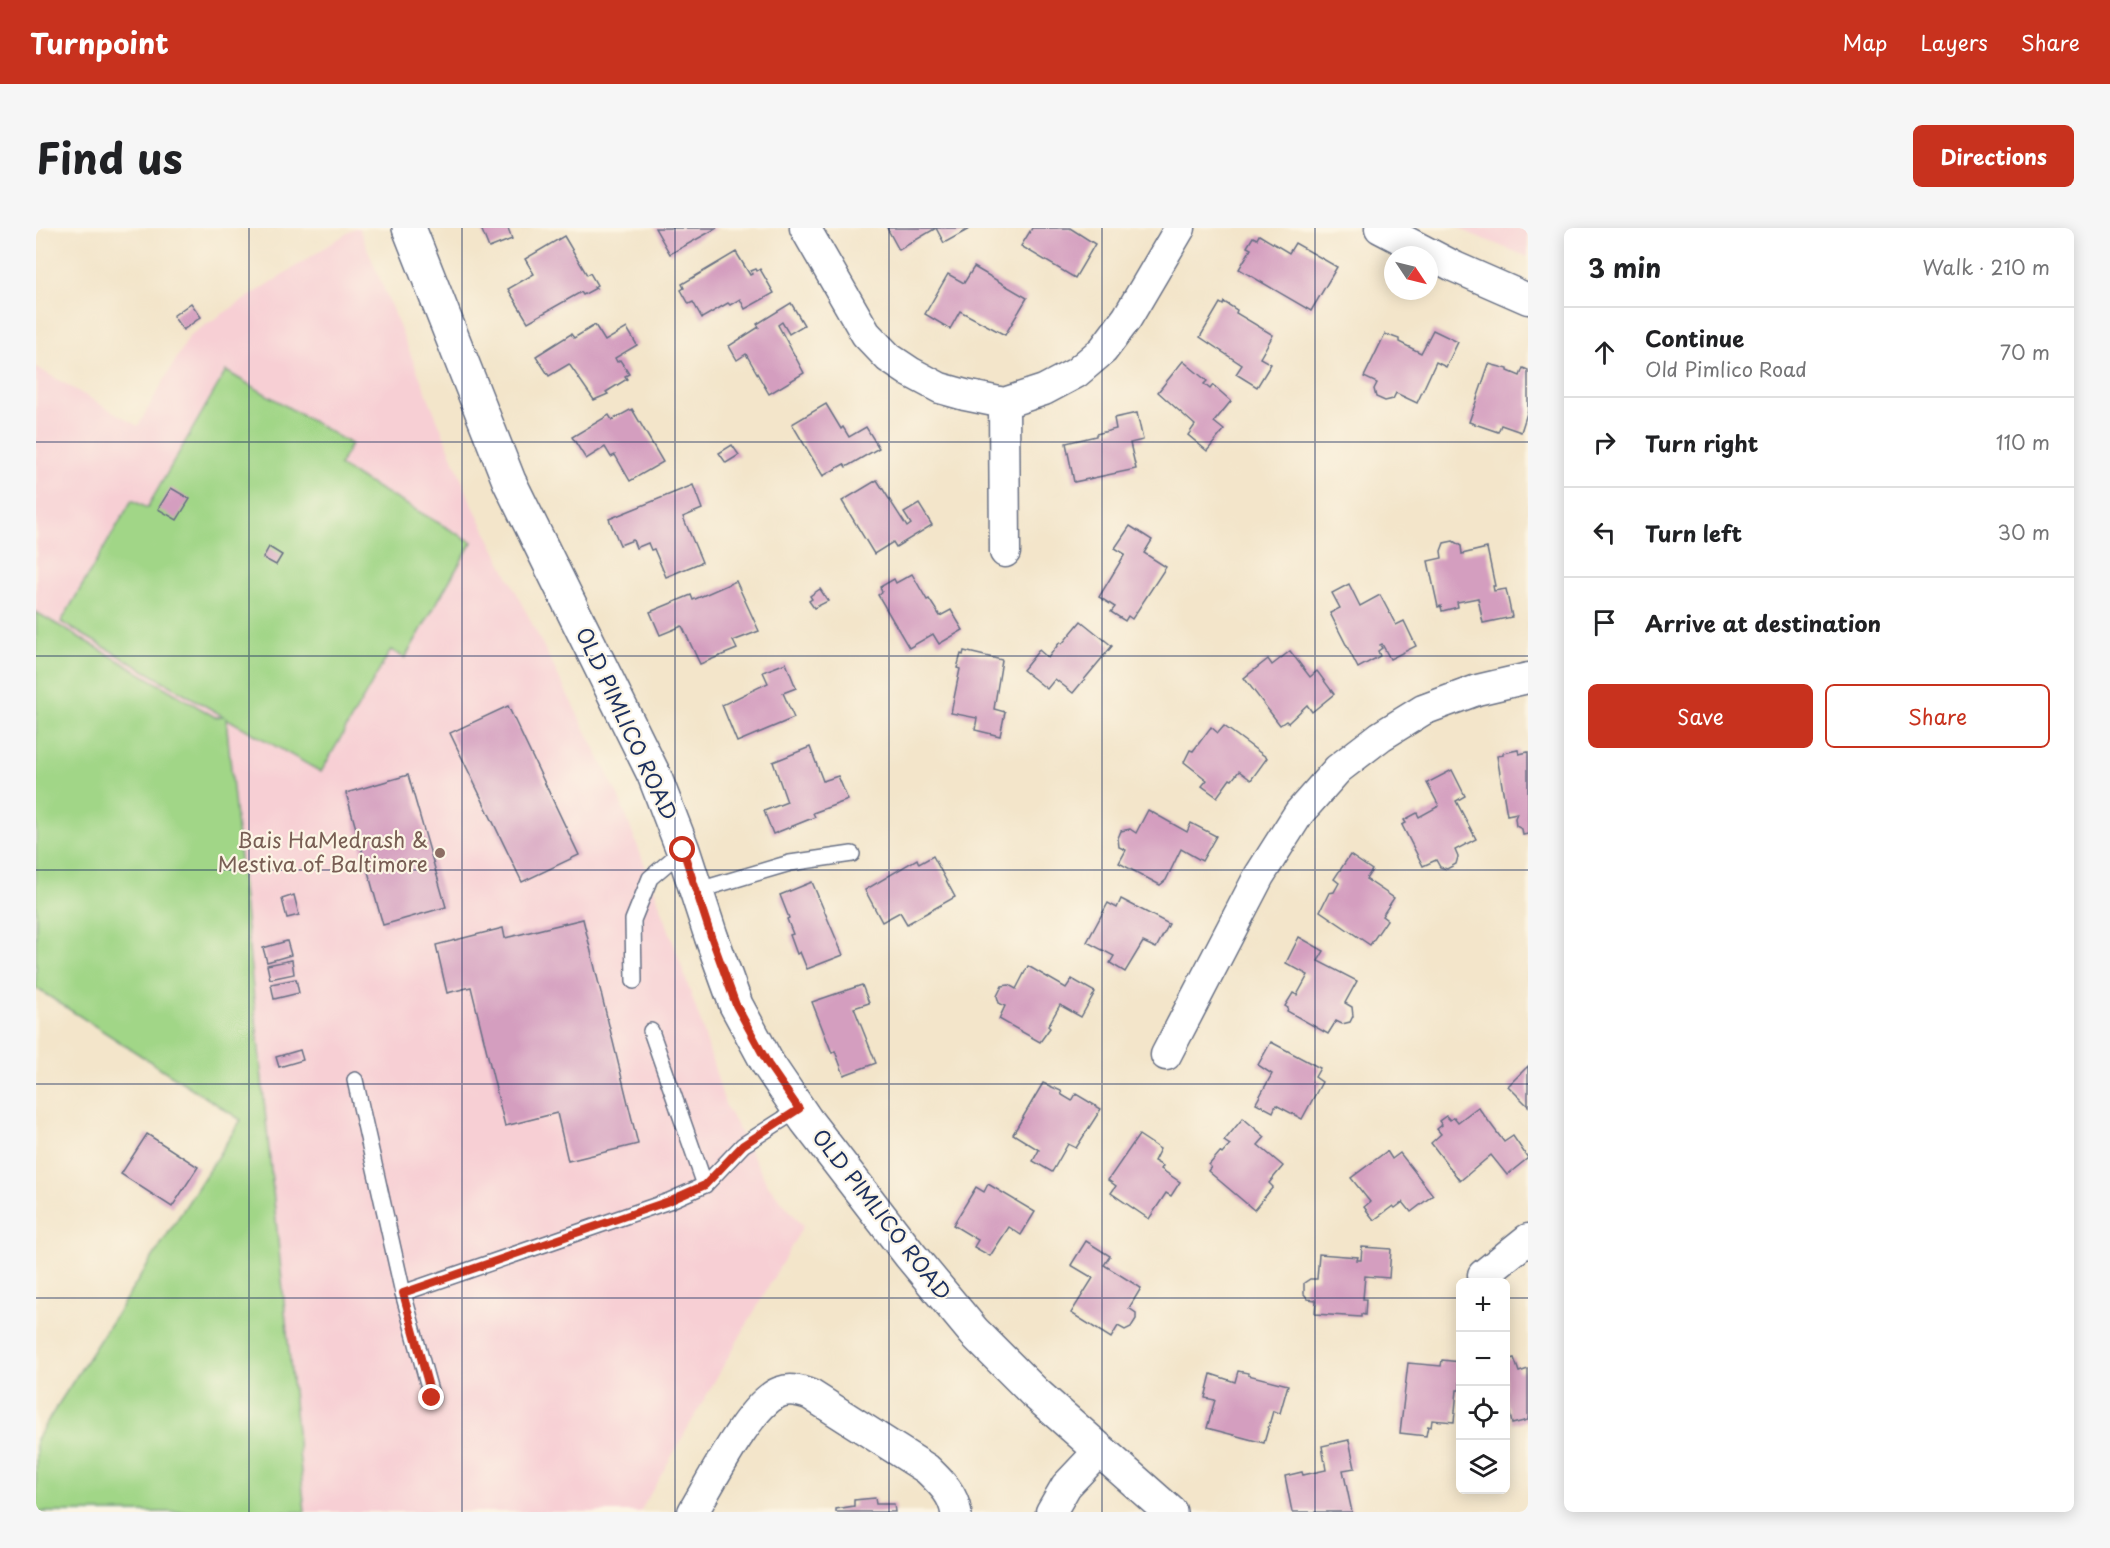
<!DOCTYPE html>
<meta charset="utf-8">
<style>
:root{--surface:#fff;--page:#f6f6f6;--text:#202124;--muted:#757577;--line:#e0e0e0;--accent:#c8321e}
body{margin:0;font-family:"Playpen Sans",sans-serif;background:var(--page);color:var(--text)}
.controls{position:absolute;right:18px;bottom:18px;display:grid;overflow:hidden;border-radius:9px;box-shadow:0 3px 15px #0003}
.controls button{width:54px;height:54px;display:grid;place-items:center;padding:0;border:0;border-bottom:2px solid var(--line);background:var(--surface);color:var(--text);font:30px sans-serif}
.compass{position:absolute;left:1348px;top:18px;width:54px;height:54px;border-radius:50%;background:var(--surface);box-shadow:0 3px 15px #0003;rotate:125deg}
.stop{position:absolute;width:18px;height:18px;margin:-14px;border:4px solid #c8321e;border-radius:50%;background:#fff}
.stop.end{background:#c8321e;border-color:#fff;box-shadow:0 2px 6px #0008}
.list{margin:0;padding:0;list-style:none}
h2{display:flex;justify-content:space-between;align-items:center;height:78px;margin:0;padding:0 24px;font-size:26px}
h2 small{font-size:20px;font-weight:400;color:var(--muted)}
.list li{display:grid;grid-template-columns:39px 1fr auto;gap:18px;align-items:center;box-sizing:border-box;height:90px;padding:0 24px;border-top:2px solid var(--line)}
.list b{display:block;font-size:22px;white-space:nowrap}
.list p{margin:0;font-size:20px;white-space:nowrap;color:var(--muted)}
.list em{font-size:20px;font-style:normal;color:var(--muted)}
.actions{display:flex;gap:12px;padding:18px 24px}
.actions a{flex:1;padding:14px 0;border:2px solid var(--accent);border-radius:9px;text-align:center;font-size:21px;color:var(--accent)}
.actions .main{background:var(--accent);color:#fff}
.icon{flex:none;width:33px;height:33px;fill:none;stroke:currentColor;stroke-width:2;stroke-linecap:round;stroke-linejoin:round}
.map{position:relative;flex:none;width:1492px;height:1284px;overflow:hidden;border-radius:9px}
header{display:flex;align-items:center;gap:36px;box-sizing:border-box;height:84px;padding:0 30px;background:var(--accent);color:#fff}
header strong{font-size:28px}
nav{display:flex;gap:33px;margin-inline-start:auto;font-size:21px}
.intro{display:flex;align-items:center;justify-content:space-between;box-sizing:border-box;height:144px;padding:0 36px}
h1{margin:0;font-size:42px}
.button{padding:15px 27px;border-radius:9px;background:var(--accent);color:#fff;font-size:21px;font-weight:700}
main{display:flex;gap:36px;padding:0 36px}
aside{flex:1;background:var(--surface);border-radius:9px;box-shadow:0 3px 15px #0003}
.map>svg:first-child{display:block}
.built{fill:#f7cfd4}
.green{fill:#a1d687;stroke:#5e8272;stroke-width:1.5}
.building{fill:#d49ebf}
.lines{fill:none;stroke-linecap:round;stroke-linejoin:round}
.service-casing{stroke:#676f84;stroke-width:18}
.minor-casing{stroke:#676f84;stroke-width:33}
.tertiary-casing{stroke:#676f84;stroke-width:36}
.service{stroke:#fff;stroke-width:15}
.minor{stroke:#fff;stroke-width:30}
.tertiary{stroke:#fff;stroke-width:33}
.route{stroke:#c8321e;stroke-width:8}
.grid{fill:none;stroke:#1b2f5e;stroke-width:1.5;stroke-opacity:0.55}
.education-dot{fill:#8d6e63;stroke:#fcf5e5;stroke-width:2}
.labels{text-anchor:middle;stroke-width:4.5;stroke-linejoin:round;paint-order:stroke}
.street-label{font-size:21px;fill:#1b2f5e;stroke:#fcf5e5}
.education-label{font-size:21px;fill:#785e54;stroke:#fcf5e5;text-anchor:end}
</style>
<header>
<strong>Turnpoint</strong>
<nav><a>Map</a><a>Layers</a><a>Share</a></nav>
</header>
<div class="intro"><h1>Find us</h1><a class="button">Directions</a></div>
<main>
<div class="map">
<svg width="1492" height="1284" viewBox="0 0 1492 1284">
<rect width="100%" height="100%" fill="#fcf5e5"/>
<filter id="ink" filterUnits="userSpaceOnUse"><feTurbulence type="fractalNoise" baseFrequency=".0167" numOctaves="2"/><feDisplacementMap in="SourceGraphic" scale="12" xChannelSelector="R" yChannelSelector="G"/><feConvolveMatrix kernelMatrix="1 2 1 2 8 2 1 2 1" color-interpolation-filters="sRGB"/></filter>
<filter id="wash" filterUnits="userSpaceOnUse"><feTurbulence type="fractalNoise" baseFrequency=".008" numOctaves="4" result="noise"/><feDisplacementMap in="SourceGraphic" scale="24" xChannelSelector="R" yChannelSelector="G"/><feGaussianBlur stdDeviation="1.35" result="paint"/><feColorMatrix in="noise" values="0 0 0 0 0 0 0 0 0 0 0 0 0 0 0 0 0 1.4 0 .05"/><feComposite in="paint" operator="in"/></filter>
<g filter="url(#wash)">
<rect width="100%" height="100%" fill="#f3e5ca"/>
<g class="built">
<polygon points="319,0 323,0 435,274 582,567 626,682 665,795 689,876 732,957 767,998 604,1284 269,1284 190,489 179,489 0,384 0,139 102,198 154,107"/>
<polygon points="1423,0 1492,0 1492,29 1433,5"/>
</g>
<polygon class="green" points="190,143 315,216 303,238 436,314 369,430 355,422 285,544 190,490 269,1284 0,1284 0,1211 205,892 0,760 0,384 179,489 187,488 25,394 96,272 111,280"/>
<g id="blocks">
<g class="building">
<polygon points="445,0 472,0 476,11 453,20"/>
<polygon points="619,0 681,0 634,26"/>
<polygon points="851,0 935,0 908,15 900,0 863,22"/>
<polygon points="996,0 1034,0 1059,16 1039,50 985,18"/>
<polygon points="1223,7 1253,25 1259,15 1301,39 1275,83 1203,41 1215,21 1211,19 1217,9 1221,11"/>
<polygon points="528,8 551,47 554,45 561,57 558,59 560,60 547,67 545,64 492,94 472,61 498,46 489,31"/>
<polygon points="700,24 714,47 716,46 715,43 720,41 721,43 724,41 738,65 709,81 704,71 694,77 692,75 666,90 657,74 653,76 645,62 648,60 646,56"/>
<polygon points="938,39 991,70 969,107 924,83 914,101 889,86 912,46 928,55"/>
<polygon points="1188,74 1201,82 1200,85 1237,107 1224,130 1235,136 1221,159 1200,146 1206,137 1164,109 1184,75 1187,77"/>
<polygon points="155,75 165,89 147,102 137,88"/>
<polygon points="755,75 768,97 753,106 746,94 742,97 768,145 733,166 710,126 701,132 693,118 723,99 721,96"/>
<polygon points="559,97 569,113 591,100 601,117 579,130 581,134 584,132 593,146 589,148 591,151 570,164 572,166 558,172 533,136 513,148 500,128 535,106 538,110"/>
<polygon points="1397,102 1422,114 1410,139 1400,134 1381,175 1360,165 1357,171 1349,173 1340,169 1338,161 1341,155 1328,149 1349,106 1363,111 1363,114 1385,125"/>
<polygon points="1147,133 1171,153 1168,156 1174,161 1177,157 1195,173 1178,194 1188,202 1171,223 1152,207 1159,197 1122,164"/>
<polygon points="1453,136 1472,141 1472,143 1484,148 1487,140 1492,142 1492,182 1485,204 1465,197 1462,204 1433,194"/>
<polygon points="790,176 805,201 807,199 813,209 830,199 843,220 810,239 808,236 787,248 756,196"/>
<polygon points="596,181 627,234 594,253 579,227 575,229 569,219 550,231 536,209 573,187 576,192"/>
<polygon points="1101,185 1107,212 1094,215 1100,241 1038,254 1030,215 1060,208 1060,206 1080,201 1078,190"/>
<polygon points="696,217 703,227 690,235 683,225"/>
<polygon points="841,252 871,299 875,296 868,285 883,276 896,297 860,319 857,314 838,326 806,273"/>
<polygon points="657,257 666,281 647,289 666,334 630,349 618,321 615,322 612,315 600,320 597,312 584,317 573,291"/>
<polygon points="135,260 154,271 141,292 122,281"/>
<polygon points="1094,298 1116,312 1108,325 1130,339 1096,391 1092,388 1089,393 1075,384 1079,379 1063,369 1089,326 1079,320"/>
<polygon points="1417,313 1425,318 1426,326 1451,320 1459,358 1457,358 1458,363 1470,361 1476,389 1447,395 1442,370 1421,374 1422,379 1406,383 1405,378 1402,379 1392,333 1406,330 1405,323 1408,315"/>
<polygon points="233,319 246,327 240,337 227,330"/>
<polygon points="876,346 891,372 893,371 904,388 915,382 927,402 903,416 897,406 873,420 842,367 846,364 844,359 858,351 860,355"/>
<polygon points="700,353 723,403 697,413 701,421 664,436 646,398 624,407 614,384 655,367 657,372"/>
<polygon points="1313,356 1324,378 1344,367 1360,397 1368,393 1380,418 1354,431 1346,416 1344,417 1346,420 1342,423 1344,428 1322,440 1294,385 1304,380 1296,365"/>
<polygon points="784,361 792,373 778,380 773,373 776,371 774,368"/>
<polygon points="1045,393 1076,418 1037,465 1019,451 1011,461 987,442 1003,422 1012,430 1024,414 1026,416"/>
<polygon points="928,423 966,432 958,481 969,484 964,508 939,502 941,490 915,485 924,441 921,440 925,426 927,427"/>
<polygon points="1254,423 1274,449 1281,443 1298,466 1276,484 1271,477 1252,495 1250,493 1244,497 1208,450 1232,431 1236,437"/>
<polygon points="750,435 760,460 747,465 758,490 701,514 686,477 732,455 727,444"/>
<polygon points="472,478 543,627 486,654 414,505"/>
<polygon points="1188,498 1231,530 1215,552 1203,543 1196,552 1194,551 1181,569 1166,558 1171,552 1148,534 1154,522 1157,523 1175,499 1182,505"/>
<polygon points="774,519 787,553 802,548 812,572 777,585 779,589 737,606 728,583 751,574 737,534"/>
<polygon points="1482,522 1483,526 1492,524 1492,606 1487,607 1486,601 1480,598 1479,590 1481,585 1471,587 1461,528 1467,527 1467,525"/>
<polygon points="1416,542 1429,568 1420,573 1440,611 1419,622 1422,629 1420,636 1411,641 1404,639 1400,632 1387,638 1366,597 1370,595 1368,592 1381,585 1383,589 1403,578 1391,555"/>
<polygon points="372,547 410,679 347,697 310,565"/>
<polygon points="1112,582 1151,604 1155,595 1180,608 1166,633 1145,621 1130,652 1124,657 1083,635 1090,622 1083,619 1082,610 1085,603 1094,601 1100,605"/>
<polygon points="1314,627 1336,642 1330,651 1358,670 1346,688 1351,692 1334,717 1284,683 1293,665 1298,664 1303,655 1298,651"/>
<polygon points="897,628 919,669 871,696 864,684 846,694 829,662 881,631 883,636"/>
<polygon points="776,654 807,727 771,741 764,724 761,726 754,707 757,706 751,691 753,690 744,667"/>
<polygon points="258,667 263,687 251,690 246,671"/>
<polygon points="1085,671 1133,696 1120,720 1107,714 1089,744 1074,735 1078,728 1051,714 1072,675 1081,680"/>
<polygon points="547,691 602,916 532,933 521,885 469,898 435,759 411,765 400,717 467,700 469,710"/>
<polygon points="1263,709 1288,723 1282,733 1321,753 1309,775 1316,779 1317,788 1314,794 1306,796 1300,793 1292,806 1251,783 1252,780 1249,778 1257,765 1261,767 1272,747 1250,735"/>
<polygon points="251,713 255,727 231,734 227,720"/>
<polygon points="256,732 258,746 234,751 231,737"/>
<polygon points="992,738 1030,760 1036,751 1059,764 1045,789 1024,777 1012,798 1014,800 1004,814 963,791 969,778 963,775 961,768 966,758 973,757 980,761"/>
<polygon points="260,751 263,765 238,771 235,756"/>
<polygon points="826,757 833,775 818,780 840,835 808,847 799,823 796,825 776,774"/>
<polygon points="1235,814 1284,840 1279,849 1286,854 1266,891 1240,877 1237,884 1220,875 1236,846 1222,837"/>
<polygon points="264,822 267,832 243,839 240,829"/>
<polygon points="1492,838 1492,878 1472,858"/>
<polygon points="1007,855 1025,863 1026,867 1036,873 1040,866 1065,881 1040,920 1032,916 1016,944 997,933 1003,922 977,906"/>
<polygon points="1442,879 1468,914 1477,908 1492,930 1471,947 1455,927 1424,953 1395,915 1405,906 1401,901 1406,897 1403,893 1410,888 1414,892 1418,889 1422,894"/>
<polygon points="1207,890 1229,909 1222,917 1247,938 1233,955 1237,959 1218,982 1172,943 1175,939 1173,937 1184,924 1186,926 1194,917 1188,913"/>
<polygon points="111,906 162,939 136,979 85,946"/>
<polygon points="1103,907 1124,921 1118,933 1127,938 1125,941 1144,954 1135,968 1130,965 1113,991 1075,965 1080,958 1072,952"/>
<polygon points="1351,923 1356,931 1364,925 1397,967 1375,984 1367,974 1359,980 1357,978 1338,992 1328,979 1334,974 1315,950"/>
<polygon points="952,956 999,984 985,1007 973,999 954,1028 938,1019 942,1012 917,997 940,959 948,964"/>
<polygon points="1050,1013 1074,1028 1068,1037 1105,1060 1093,1080 1100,1085 1100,1091 1095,1099 1089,1102 1082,1098 1075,1110 1035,1085 1057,1050 1035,1037"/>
<polygon points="1326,1019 1355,1021 1353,1050 1329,1048 1327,1071 1330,1071 1329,1087 1325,1086 1325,1089 1279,1086 1280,1072 1272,1071 1268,1066 1268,1055 1274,1051 1281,1051 1283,1026 1322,1029 1321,1032 1325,1032"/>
<polygon points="1478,1130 1483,1144 1492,1141 1492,1192 1476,1196 1472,1177 1470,1178 1470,1132"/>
<polygon points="1406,1132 1424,1134 1424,1162 1421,1162 1418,1194 1396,1192 1395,1199 1392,1198 1390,1208 1364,1205 1372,1135 1405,1138"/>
<polygon points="1202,1143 1212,1145 1212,1147 1252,1157 1244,1185 1237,1183 1228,1215 1171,1200 1179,1172 1169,1170 1175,1146 1199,1154"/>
<polygon points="1313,1212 1319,1240 1307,1242 1316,1284 1256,1284 1249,1248 1266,1244 1267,1247 1290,1242 1286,1218"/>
<polygon points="839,1270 840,1276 858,1276 859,1284 800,1284 800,1281 818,1278 818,1272"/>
</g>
</g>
</g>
<g filter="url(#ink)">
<use href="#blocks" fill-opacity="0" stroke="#676f84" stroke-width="1.5"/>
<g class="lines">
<defs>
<g id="service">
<polyline points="660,663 754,635 816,626"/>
<polyline points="598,753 597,692 614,650 647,622"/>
<polyline points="615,803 669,957"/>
<polyline points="319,852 367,1065 396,1170"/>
<polyline points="367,1065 633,973 669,957 707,917 763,881"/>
</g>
<g id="minor">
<polyline points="769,0 830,106 853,130 874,144 904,160 929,167 968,175 1008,162 1040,145 1067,122 1091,90 1144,0"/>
<polyline points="1344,0 1419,39 1492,71"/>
<polyline points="968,175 969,324"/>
<polyline points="1130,827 1223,648 1263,585 1302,541 1345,508 1387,482 1441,462 1492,450"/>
<polyline points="1447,1047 1492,1011"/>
<path d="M657,1284C674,1256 714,1175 744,1164C755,1160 765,1163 775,1167L891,1241C904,1254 917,1265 920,1284"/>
<polyline points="1015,1284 1030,1258 1064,1222"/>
</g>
<polyline id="tertiary" points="373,0 473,253 618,547 647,622 675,708 700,777 732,836 770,892 874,1027 938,1104 998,1164 1134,1284"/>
</defs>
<use href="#service" class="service-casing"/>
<use href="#minor" class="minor-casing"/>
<use href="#tertiary" class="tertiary-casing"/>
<use href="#service" class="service"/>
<use href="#minor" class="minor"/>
<use href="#tertiary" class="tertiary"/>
</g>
</g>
<g class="lines" filter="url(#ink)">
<polyline class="route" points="396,1170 367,1065 633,973 669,957 707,917 763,881 732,836 700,777 675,708 647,622"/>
</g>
<path class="grid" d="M213,0V1284M426,0V1284M639,0V1284M853,0V1284M1066,0V1284M1279,0V1284M0,214H1492M0,428H1492M0,642H1492M0,856H1492M0,1070H1424M1470,1070H1492"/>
<circle class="education-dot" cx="404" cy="625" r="6"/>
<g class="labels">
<g class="street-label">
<text transform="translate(590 496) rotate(65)" y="7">OLD PIMLICO ROAD</text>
<text transform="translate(845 987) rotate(52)" y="7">OLD PIMLICO ROAD</text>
</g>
<g class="education-label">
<text x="392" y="620">Bais HaMedrash &amp;<tspan x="392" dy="24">Mestiva of Baltimore</tspan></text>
</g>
</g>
</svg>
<div class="controls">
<button>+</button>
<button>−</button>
<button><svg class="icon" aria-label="locate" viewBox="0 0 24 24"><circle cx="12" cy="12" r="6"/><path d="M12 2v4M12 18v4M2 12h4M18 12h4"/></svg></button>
<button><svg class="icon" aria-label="layers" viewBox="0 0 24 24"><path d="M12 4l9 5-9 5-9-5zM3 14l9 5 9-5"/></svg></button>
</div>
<svg class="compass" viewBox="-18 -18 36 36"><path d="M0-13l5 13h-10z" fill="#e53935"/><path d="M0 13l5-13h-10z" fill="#757577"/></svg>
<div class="stop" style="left:647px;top:622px"></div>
<div class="stop end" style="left:396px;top:1170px"></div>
</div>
<aside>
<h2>3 min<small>Walk · 210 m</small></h2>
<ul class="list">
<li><svg class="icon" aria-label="ahead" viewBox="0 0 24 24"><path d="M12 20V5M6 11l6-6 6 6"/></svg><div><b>Continue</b><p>Old Pimlico Road</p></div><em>70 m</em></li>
<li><svg class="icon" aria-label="right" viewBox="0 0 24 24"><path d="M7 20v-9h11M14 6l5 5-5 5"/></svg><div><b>Turn right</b></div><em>110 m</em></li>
<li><svg class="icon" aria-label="left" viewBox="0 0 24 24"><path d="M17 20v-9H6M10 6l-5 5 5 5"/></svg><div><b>Turn left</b></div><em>30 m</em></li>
<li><svg class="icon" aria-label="arrive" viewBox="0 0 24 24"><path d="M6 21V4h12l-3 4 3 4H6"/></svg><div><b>Arrive at destination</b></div></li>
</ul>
<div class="actions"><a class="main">Save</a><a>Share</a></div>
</aside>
</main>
